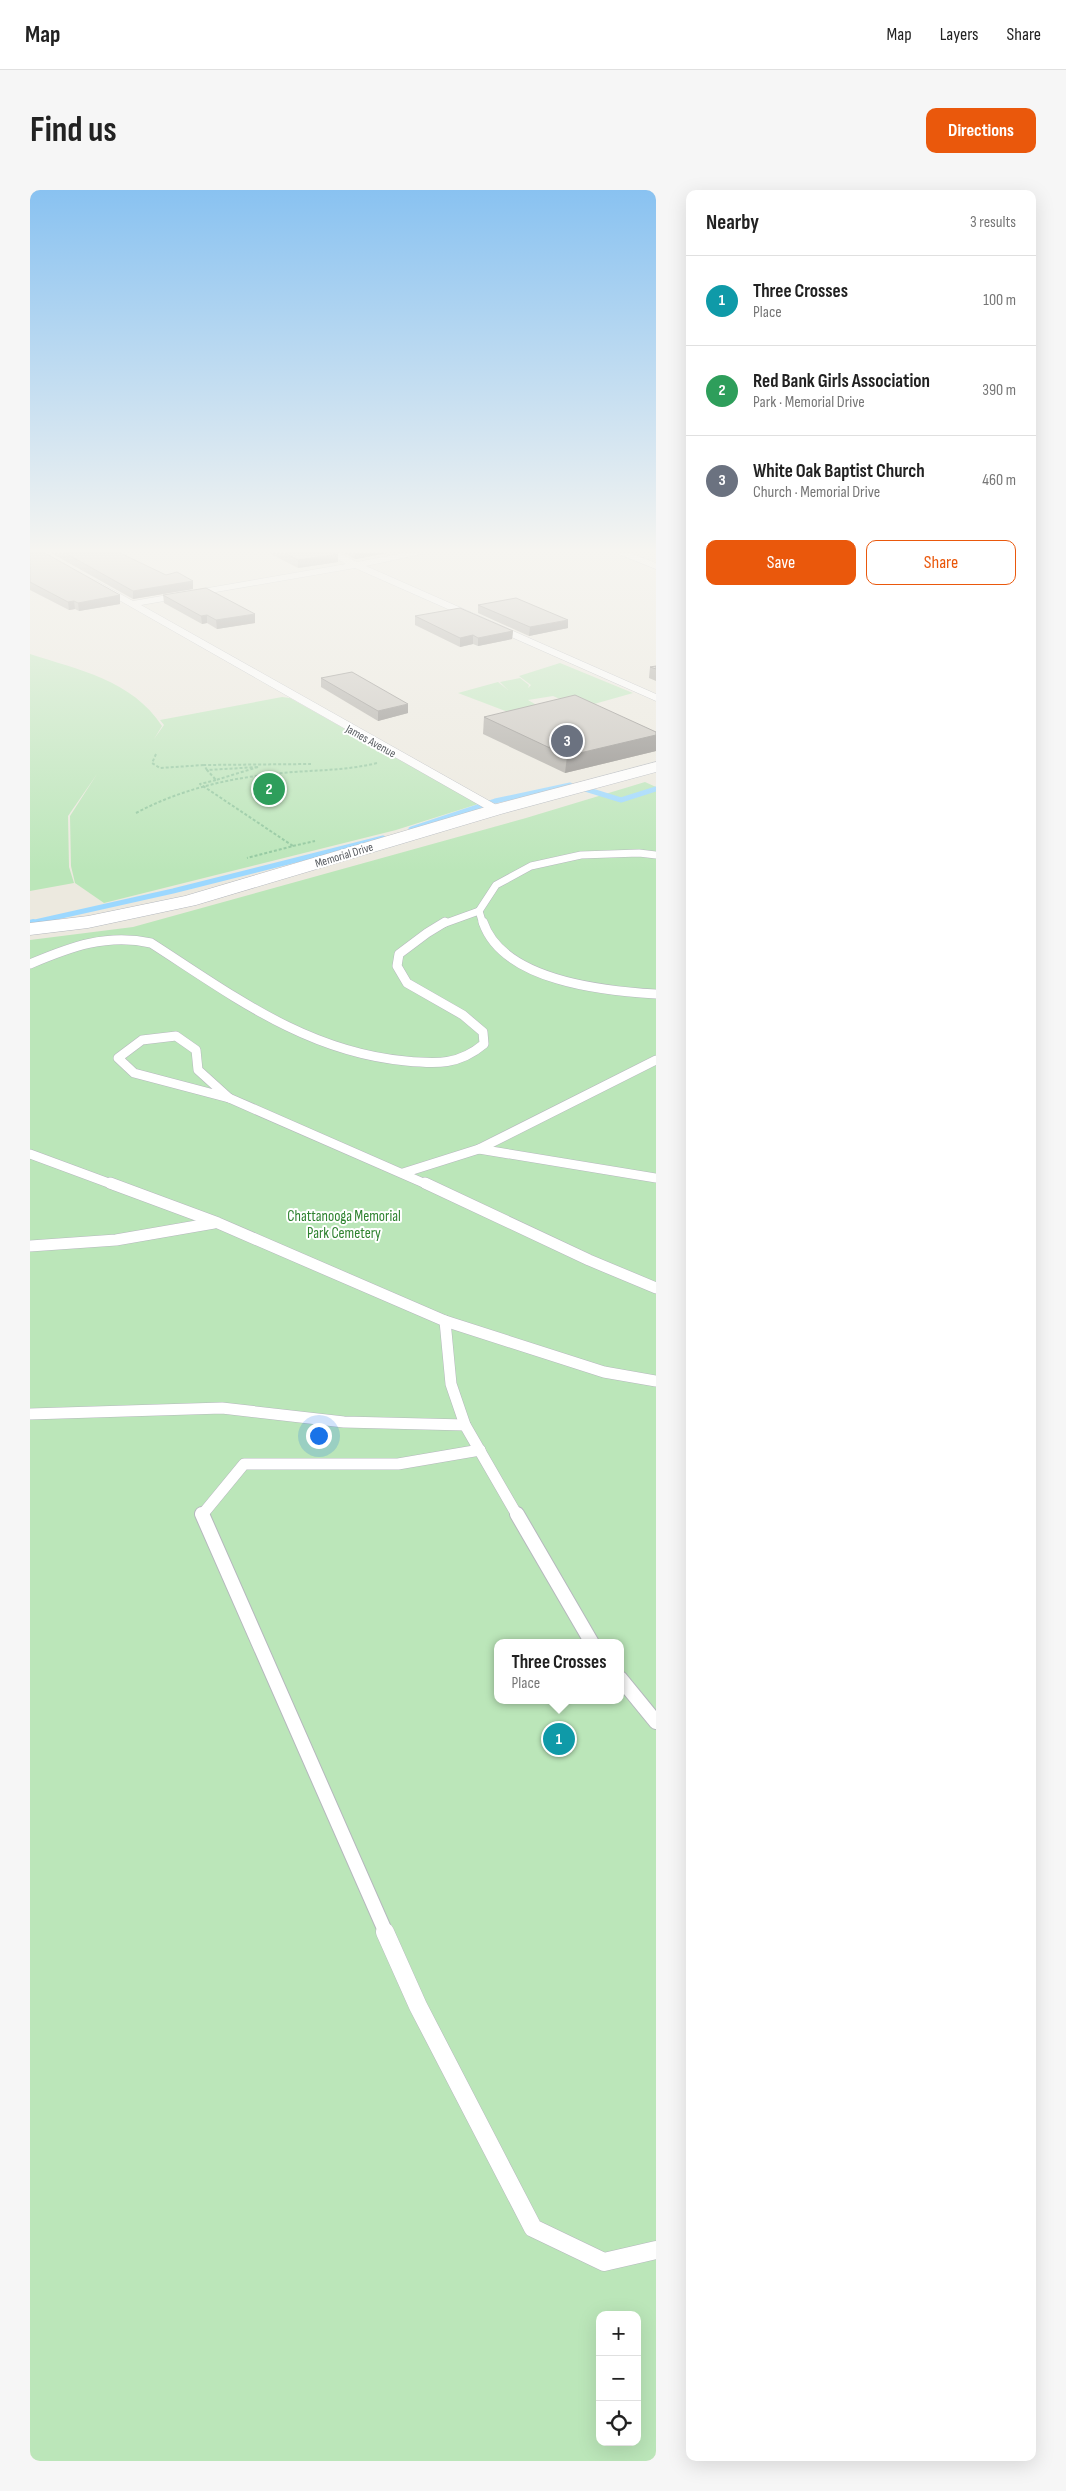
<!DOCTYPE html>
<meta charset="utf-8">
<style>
:root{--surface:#fff;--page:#f6f6f6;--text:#222;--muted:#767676;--line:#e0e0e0;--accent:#ea580c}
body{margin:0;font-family:"Sofia Sans Condensed",sans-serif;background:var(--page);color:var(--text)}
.controls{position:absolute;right:15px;bottom:15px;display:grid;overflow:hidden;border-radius:10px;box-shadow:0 5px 20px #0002}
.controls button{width:45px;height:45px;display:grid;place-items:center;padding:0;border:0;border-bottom:1px solid var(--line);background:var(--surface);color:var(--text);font:25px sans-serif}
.you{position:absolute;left:288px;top:1245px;width:18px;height:18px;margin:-12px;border:4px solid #fff;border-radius:50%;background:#1a73e8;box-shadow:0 0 0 8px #1a73e833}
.badge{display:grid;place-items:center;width:32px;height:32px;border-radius:50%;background:var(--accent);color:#fff;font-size:16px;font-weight:700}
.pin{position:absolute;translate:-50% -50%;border:2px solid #fff;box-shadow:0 1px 5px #0006}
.popup{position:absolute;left:464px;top:1449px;width:130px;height:65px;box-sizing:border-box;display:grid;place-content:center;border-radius:10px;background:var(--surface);filter:drop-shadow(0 1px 4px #0005);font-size:16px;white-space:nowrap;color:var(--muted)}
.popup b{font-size:19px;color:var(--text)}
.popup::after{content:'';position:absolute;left:50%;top:100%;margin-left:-10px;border:10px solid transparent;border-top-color:var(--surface)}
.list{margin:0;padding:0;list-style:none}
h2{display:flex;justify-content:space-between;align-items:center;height:65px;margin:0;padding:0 20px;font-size:21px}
h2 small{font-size:16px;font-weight:400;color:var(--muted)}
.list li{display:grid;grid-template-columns:32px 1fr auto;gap:15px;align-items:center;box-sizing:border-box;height:90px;padding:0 20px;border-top:1px solid var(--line)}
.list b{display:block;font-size:19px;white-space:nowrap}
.list p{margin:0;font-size:16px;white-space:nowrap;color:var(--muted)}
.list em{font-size:16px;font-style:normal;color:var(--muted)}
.actions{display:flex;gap:10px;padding:15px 20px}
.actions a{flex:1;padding:11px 0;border:1px solid var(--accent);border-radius:10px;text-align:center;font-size:18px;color:var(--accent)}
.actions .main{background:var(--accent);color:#fff}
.icon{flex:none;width:28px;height:28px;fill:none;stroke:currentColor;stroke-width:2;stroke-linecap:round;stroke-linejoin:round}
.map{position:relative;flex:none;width:626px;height:2271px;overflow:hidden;border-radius:10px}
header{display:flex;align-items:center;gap:30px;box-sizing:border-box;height:70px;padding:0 25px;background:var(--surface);border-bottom:1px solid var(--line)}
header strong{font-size:24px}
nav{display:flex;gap:28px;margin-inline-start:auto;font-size:18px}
.intro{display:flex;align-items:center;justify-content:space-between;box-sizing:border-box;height:120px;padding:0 30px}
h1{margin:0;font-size:35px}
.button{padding:12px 22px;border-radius:10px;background:var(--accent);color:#fff;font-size:18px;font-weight:700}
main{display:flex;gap:30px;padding:0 30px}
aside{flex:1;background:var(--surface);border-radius:10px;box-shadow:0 5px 20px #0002}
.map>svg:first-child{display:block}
.green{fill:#bbe6b9;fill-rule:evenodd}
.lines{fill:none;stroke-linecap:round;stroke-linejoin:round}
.stream-far1{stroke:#9cd8ff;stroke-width:5}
.stream{stroke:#9cd8ff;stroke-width:6}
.lane-far4-casing{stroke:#b5b8bd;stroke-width:8}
.lane-far3-casing{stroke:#b5b8bd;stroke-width:10}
.lane-far2-casing{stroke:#b5b8bd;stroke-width:12}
.lane-far1-casing{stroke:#b5b8bd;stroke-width:16}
.lane-casing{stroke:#b5b8bd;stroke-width:19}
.street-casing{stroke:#b5b8bd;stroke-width:1}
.secondary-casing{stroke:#b5b9bf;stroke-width:1}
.path{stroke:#92c89f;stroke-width:2;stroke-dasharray:3 2;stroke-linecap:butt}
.lane-far4{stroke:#fff;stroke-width:7}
.lane-far3{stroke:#fff;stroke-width:9}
.lane-far2{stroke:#fff;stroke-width:11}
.lane-far1{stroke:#fff;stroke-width:14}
.lane{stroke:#fff;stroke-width:18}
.street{fill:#fff;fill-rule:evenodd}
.secondary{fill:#fff;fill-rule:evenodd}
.wall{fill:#aba8a2}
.shaded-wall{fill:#8b8884}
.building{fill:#c7c3bc;stroke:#8b8884}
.labels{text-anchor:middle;stroke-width:4;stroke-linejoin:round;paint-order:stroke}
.far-street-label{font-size:12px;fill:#585c61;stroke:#fff}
.park-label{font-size:15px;fill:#2e822f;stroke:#fff}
</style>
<header>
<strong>Map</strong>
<nav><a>Map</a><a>Layers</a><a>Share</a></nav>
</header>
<div class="intro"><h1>Find us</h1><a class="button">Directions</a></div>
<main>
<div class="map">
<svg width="626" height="2271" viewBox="0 0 626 2271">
<rect width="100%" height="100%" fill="#ece9df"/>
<g class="green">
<path d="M0,464C49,480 102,490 132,536L124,549L134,535L130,530L252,507L260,508L448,614L366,640L74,713L45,693L41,676L40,626L67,584L38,626L39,677L44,693L0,701Z"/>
<polygon points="530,473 603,503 550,518 523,506 498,510 510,517 483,524 428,503 468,492 478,500 470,492 490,488 499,495 498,498 501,495 489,486"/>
<path d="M615,592L626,597V2271H0V750L103,737L496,628ZM468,1453H590V1510H468ZM570,2125H607V2252H570Z"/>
</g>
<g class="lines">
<g class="stream-far1">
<polyline points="552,598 591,610 626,599"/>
<polyline points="381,639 465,611 540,595"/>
<polyline points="0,733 143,701 353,648"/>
</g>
<polyline class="stream" points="0,733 3,732"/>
<defs>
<g id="lane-far4">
<polyline points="413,734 449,721"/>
<polyline points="453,734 449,721 466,695 501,676 551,665 609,663 626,665"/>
</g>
<g id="lane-far3">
<path d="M453,732C473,791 573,801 626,804"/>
<path d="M0,774C40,757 77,743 121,753C202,805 276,862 376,871C407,874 429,875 454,854L453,842L433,825L377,793L367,776L369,764L397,743L415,732"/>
<polygon points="146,846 166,860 168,880 199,908 104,883 88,868 112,850"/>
<polyline points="199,908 398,995"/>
<polyline points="449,959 626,988"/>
<polyline points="0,964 84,995"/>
<polyline points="373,983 449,959 626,870"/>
</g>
<g id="lane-far2">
<polyline points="80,993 188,1033 415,1131 421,1194 435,1235 487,1325"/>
<polyline points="395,993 559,1070 626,1098"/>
<polyline points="0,1056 86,1050 184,1033"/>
<polyline points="415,1131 574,1182 626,1191"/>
<polyline points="0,1224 192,1218 314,1232 435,1235"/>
<polyline points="172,1325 214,1274 368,1274 450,1260"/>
</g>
<g id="lane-far1">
<polyline points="172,1324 356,1743"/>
<polyline points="487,1324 562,1453"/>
<polyline points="590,1488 626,1532"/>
</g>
<polyline id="lane" points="355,1742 388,1816 503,2038 574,2072 626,2060"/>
<g id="street">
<polygon points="296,363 309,363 327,372 374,363 396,363 336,376 626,504 626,511 325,378 111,415 470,617 472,620 465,624 59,393 67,391 103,411 316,374"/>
<polygon points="586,363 600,363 626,373 626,379"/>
</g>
<polygon id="secondary" points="626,572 626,582 471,624 166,715 58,738 0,745 0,733 58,726 155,706 459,616"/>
</defs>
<use href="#lane-far4" class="lane-far4-casing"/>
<use href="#lane-far3" class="lane-far3-casing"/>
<use href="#lane-far2" class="lane-far2-casing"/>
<use href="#lane-far1" class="lane-far1-casing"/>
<use href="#lane" class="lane-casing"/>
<use href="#street" class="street-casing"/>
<use href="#secondary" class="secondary-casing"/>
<g class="path">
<polyline points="126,564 122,573 130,578 174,575"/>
<polygon points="228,577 186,590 177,580"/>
<polyline points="177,580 174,575 281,574"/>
<polyline points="186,590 170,594 263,656 217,668"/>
<path d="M106,623C155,597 208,586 264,582C292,580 319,580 347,573"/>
<polyline points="263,656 285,651"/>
</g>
<use href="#lane-far4" class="lane-far4"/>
<use href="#lane-far3" class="lane-far3"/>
<use href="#lane-far2" class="lane-far2"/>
<use href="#lane-far1" class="lane-far1"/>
<use href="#lane" class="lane"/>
<use href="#street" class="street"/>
<use href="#secondary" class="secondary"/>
</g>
<g class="wall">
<polygon points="0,363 90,405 90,414 49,421 45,419 39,420 0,400"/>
<polygon points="21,363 90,363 136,385 163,391 163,399 103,409"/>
<polygon points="239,363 307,363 308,372 268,378"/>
<polygon points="314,363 358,363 325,369"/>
<polygon points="133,405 225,433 187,439 177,433 172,434 134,413"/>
<polygon points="448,415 538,438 499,446 448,423"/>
<polygon points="385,426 483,441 482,449 448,456 443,454 430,457 385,435"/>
<polygon points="626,476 626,491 619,488 620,477"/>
<polygon points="291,488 378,523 348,531 291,497"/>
<polygon points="454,527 626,542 626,561 535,583 453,544"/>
</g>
<g class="shaded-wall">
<polygon points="325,363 358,363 325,369"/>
<polygon points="308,364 308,372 268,378 268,370"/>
<polygon points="163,391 163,399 103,409 103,401"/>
<polygon points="90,405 90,414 49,421 48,413"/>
<polygon points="44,411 45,419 39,420 38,412"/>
<polygon points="225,424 225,433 187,439 186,430"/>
<polygon points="177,425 177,433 172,434 171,426"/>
<polygon points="538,430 538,438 499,446 500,437"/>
<polygon points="483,441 482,449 448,456 448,448"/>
<polygon points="443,445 443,454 430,457 430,448"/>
<polygon points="378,514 378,523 348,531 348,521"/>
<polygon points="626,545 626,561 535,583 537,566"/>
</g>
<g class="building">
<polygon points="0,363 15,363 90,405 48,413 44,411 38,412 0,392"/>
<polygon points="35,363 90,363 136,385 147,382 163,391 103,401"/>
<polygon points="255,363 307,363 308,364 268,370"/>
<polygon points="176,398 225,424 186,430 177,425 171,426 133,405"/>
<polygon points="486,408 538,430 500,437 448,415"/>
<polygon points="430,418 483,441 448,448 443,445 430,448 385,426"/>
<polygon points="626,476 626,479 620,477"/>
<polygon points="322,482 378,514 348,521 291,488"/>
<polygon points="545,505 626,542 626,545 537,566 454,527"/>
</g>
<linearGradient id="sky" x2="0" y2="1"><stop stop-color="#89c2f1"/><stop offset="0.53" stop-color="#f6f5f1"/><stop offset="1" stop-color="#f6f5f1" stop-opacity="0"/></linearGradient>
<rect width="626" height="681" fill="url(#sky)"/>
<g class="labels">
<g class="far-street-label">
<text transform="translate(341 551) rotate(29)" y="4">James Avenue</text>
<text transform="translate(314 665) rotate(-17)" y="4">Memorial Drive</text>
</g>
<g class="park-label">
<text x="314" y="1031">Chattanooga Memorial<tspan x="314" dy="17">Park Cemetery</tspan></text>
</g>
</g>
</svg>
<div class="controls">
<button>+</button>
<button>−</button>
<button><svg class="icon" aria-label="locate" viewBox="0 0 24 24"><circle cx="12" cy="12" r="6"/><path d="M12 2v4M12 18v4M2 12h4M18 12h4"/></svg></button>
</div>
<div class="you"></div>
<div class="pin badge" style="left:529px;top:1549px;background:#0f9aa8">1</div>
<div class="popup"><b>Three Crosses</b>Place</div>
<div class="pin badge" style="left:239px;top:599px;background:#2e9e5b">2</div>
<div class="pin badge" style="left:537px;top:551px;background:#6b7280">3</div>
</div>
<aside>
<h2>Nearby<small>3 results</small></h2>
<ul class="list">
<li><span class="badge" style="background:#0f9aa8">1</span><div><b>Three Crosses</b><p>Place</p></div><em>100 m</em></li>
<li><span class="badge" style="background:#2e9e5b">2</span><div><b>Red Bank Girls Association</b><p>Park · Memorial Drive</p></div><em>390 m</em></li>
<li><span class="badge" style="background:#6b7280">3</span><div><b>White Oak Baptist Church</b><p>Church · Memorial Drive</p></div><em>460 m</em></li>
</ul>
<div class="actions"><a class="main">Save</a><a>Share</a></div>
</aside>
</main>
